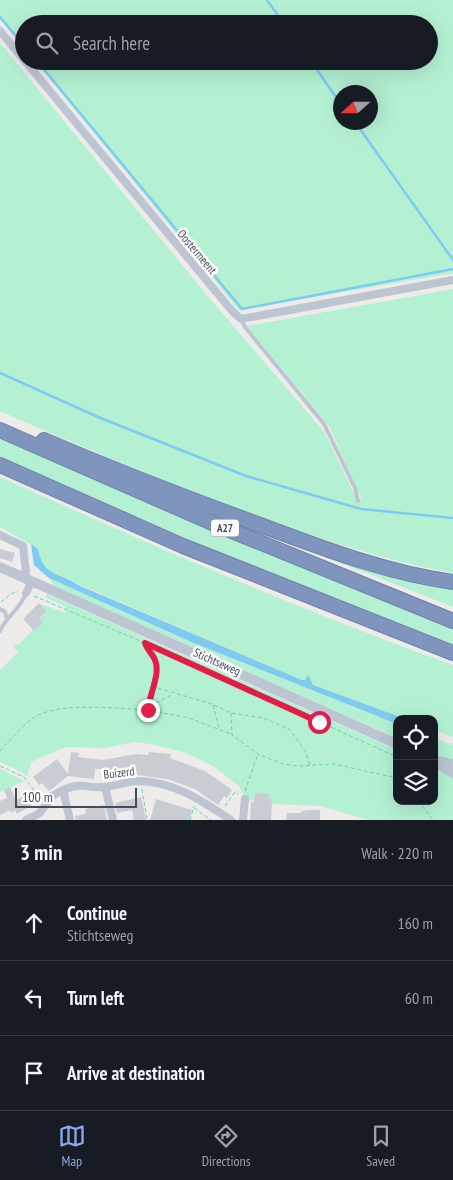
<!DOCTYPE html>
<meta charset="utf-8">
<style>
:root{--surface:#171b24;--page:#20242c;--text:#f1f3f6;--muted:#9ea1a6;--line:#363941;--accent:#8baaee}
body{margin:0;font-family:"PT Sans Narrow",sans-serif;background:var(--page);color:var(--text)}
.controls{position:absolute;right:15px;bottom:15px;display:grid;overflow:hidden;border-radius:10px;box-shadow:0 5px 20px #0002}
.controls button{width:45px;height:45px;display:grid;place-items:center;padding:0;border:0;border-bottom:1px solid var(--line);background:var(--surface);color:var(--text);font:25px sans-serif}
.compass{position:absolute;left:333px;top:85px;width:45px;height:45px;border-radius:50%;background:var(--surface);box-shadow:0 5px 20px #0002;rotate:249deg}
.scale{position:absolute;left:15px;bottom:12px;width:122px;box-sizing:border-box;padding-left:5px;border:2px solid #434c59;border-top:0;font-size:14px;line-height:18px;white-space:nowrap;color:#434c59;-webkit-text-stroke:4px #fff;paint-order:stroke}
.stop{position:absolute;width:15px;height:15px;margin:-11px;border:4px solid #e11d48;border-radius:50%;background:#fff}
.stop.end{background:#e11d48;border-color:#fff;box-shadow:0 1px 5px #0008}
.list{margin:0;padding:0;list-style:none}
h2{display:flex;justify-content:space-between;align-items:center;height:65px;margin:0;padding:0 20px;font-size:21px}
h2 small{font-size:16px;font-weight:400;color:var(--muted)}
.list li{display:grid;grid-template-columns:32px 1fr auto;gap:15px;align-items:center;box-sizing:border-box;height:75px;padding:0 20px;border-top:1px solid var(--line)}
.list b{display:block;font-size:19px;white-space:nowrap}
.list p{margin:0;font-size:16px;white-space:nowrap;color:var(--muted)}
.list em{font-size:16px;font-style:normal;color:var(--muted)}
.icon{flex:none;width:28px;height:28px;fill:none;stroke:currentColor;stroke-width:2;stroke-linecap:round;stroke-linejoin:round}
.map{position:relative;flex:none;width:453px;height:820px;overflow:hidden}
.search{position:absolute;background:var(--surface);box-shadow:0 5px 20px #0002;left:15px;right:15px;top:15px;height:55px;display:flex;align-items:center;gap:12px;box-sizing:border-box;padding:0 18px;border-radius:28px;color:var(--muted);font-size:19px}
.sheet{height:290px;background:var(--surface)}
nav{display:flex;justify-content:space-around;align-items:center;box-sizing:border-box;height:70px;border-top:1px solid var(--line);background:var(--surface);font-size:14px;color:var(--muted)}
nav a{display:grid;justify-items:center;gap:2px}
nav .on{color:var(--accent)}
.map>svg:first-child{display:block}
.green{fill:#b4f1d3;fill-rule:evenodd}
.water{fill:#7ecaf0}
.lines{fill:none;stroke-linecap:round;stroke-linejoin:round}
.stream{stroke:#7ecaf0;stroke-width:2.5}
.building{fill:#caccd4}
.motorway-casing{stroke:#6a80aa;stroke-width:16}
.path{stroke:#6bd0ab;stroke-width:1;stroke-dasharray:4 2.5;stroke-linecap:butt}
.service{stroke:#bdc5d2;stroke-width:4}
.minor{stroke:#bdc5d2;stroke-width:8}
.tertiary{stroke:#bdc5d2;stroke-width:10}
.motorway{stroke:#7f95be;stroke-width:14}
.route{stroke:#e11d48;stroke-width:6}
.labels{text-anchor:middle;stroke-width:5;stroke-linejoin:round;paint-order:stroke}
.shield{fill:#fff;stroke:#7b828b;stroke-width:1}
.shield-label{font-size:11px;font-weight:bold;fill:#434c59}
.street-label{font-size:12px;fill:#434c59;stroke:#fff}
</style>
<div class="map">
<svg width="453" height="820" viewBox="0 0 453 820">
<rect width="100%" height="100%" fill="#eeebeb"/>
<g class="green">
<path d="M0,0H453V273L239,310L35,61H429V24H24V47L0,19ZM370,92V122H340V92Z"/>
<path d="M0,43L206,294L325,433L356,498L362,500L329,426L247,326L453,289V573C385,561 325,540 260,517C172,485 86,449 0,411Z"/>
<polygon points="0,438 256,549 453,625 453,645 247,565 25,468 0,457"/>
<path d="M0,477C149,544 299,610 453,665V737L434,730V719H406L313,685L48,571L40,560L38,549L0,527Z"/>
<polygon points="218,515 453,585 453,607"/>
<polygon points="49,578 189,641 397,724 397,738 55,587"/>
<polygon points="47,594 397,750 397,801 434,801 434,767 453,776 453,820 369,820 320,806 274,804 271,803 271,799 269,799 269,794 261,794 261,800 246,801 239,786 213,766 184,752 150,744 135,742 104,748 66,747 31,762 27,777 22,772 0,762 0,670 18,652 13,646 16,644 18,645 33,630 40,604 66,613 66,607 45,597"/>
<polygon points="434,738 453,745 453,761 434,753"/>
<polygon points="0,769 24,781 0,792"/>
</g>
<path class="water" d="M31,544L38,549C43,577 59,572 78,585L302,680H305L308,675L313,685L406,719H397V724L189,641L49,578L34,565Z"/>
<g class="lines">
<g class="stream">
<polyline points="267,0 284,24"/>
<polyline points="0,17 24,46"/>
<polyline points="37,61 242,309 453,269"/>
<polyline points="311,61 340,103"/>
<polyline points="355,122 453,260"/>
<polyline points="0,373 98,417 246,476 361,509 453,518"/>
</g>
</g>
<g class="building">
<polygon points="0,549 15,553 12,562 0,558"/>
<polygon points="39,603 47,611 39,618 43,623 34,631 23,619"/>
<polygon points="71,752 79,753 78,757 103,760 136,754 148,755 149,752 171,754 170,758 205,771 232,790 227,798 224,796 218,805 195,789 167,779 137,775 112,779 110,769 95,769 94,779 68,776 49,791 42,783 39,785 33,777 57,759 68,774"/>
<polygon points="10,787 16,800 30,793 34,801 30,803 31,806 17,814 15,810 11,813 10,810 0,815 0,801 7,798 4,790"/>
<polygon points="255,793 269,794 269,799 272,799 271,820 250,820 251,802 254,802"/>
<polygon points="141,797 146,820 134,820 132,810 117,813 115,803"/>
<polygon points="156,799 192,810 189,820 150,820"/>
<polygon points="104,805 107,820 76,820 75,816 86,814 85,809"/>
<polygon points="309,810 320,810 320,820 286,820 287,813 301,813 301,811"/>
</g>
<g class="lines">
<defs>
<g id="motorway">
<polyline points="0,430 210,522 453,621"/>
<path d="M44,440C116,471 189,499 263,526C325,549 387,573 453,582"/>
<polyline points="0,465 183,546 453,653"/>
</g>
</defs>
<use href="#motorway" class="motorway-casing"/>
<g class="path">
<polyline points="34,596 145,643 397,757"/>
<polyline points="1,602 11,594 18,591"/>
<polyline points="145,643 156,660 157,672 154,687 212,704 231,713 263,718 289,729 305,750 310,766"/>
<polyline points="153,688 150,694 148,710 189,718 231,734"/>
<polyline points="213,705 219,728"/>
<polyline points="150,706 173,694"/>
<polyline points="231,713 232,735 258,754 283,764 298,766 334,764 397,778"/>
<path d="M0,751C10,741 21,726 33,718C59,701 117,709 148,710"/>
<polyline points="0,766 24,777 40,798"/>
<polyline points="142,789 147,820"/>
<polyline points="245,791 258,754"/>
<polyline points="418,801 433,820"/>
<polyline points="225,806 235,792 238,794"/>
<polyline points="194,808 211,820"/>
<polyline points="190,820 194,806"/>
</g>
<g class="service">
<polyline points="241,319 245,327 324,424 355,488 358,501"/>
<polyline points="0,609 5,612 7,619"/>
<path d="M0,631C6,616 21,609 26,593"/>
</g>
<g class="minor">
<polyline points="0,31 232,311 241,319 453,280"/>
<polyline points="0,535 23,546 26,572 24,578"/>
<polyline points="26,593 32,581"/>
<polyline points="105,787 113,820"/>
<polyline points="26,820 40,813 52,796 63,790"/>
<path d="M70,820L63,790C85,781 85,789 104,787C116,786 127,781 139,781C175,782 202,801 231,820"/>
<polyline points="243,820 245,799"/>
</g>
<g class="tertiary">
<polyline points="0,567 397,744"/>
<polyline points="434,760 453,764"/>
<polyline points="434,762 453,773"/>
</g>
<use href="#motorway" class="motorway"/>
</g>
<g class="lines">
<path class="route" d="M148,710C149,695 161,674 155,660C153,654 147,650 145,643L319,722"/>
</g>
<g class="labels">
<rect class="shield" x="211" y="519.5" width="28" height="17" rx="4"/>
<g class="shield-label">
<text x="225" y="532">A27</text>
</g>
<g class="street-label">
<text transform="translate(197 252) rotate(50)" y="4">Oostermeent</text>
<text transform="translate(217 662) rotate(24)" y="4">Stichtseweg</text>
<text transform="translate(119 773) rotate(-7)" y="4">Buizerd</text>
</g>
</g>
</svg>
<div class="controls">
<button><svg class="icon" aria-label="locate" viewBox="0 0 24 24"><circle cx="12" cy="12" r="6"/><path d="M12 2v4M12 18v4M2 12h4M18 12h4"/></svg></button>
<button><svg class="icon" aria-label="layers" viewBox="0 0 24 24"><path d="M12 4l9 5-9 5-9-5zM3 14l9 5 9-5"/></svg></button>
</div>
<svg class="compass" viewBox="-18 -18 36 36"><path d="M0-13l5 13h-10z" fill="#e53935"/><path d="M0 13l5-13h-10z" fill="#9ea1a6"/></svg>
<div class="scale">100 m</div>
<div class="stop" style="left:319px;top:722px"></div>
<div class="stop end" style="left:148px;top:710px"></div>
<div class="search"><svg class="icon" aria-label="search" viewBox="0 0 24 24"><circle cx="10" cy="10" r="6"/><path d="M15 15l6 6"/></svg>Search here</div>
</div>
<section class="sheet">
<h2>3 min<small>Walk · 220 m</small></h2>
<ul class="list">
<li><svg class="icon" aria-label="ahead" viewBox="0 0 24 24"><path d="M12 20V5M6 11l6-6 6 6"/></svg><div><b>Continue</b><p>Stichtseweg</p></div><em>160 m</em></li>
<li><svg class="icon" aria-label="left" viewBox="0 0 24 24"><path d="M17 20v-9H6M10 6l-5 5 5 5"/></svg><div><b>Turn left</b></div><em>60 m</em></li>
<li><svg class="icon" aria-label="arrive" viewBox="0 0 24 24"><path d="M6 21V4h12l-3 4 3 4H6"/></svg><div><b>Arrive at destination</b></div></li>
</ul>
</section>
<nav>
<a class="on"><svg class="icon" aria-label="map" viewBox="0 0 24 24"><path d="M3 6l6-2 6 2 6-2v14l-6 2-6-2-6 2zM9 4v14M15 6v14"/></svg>Map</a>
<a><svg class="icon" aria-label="directions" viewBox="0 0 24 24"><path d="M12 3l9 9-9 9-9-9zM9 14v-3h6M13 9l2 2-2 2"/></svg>Directions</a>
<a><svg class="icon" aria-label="saved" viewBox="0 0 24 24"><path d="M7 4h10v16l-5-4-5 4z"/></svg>Saved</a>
</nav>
